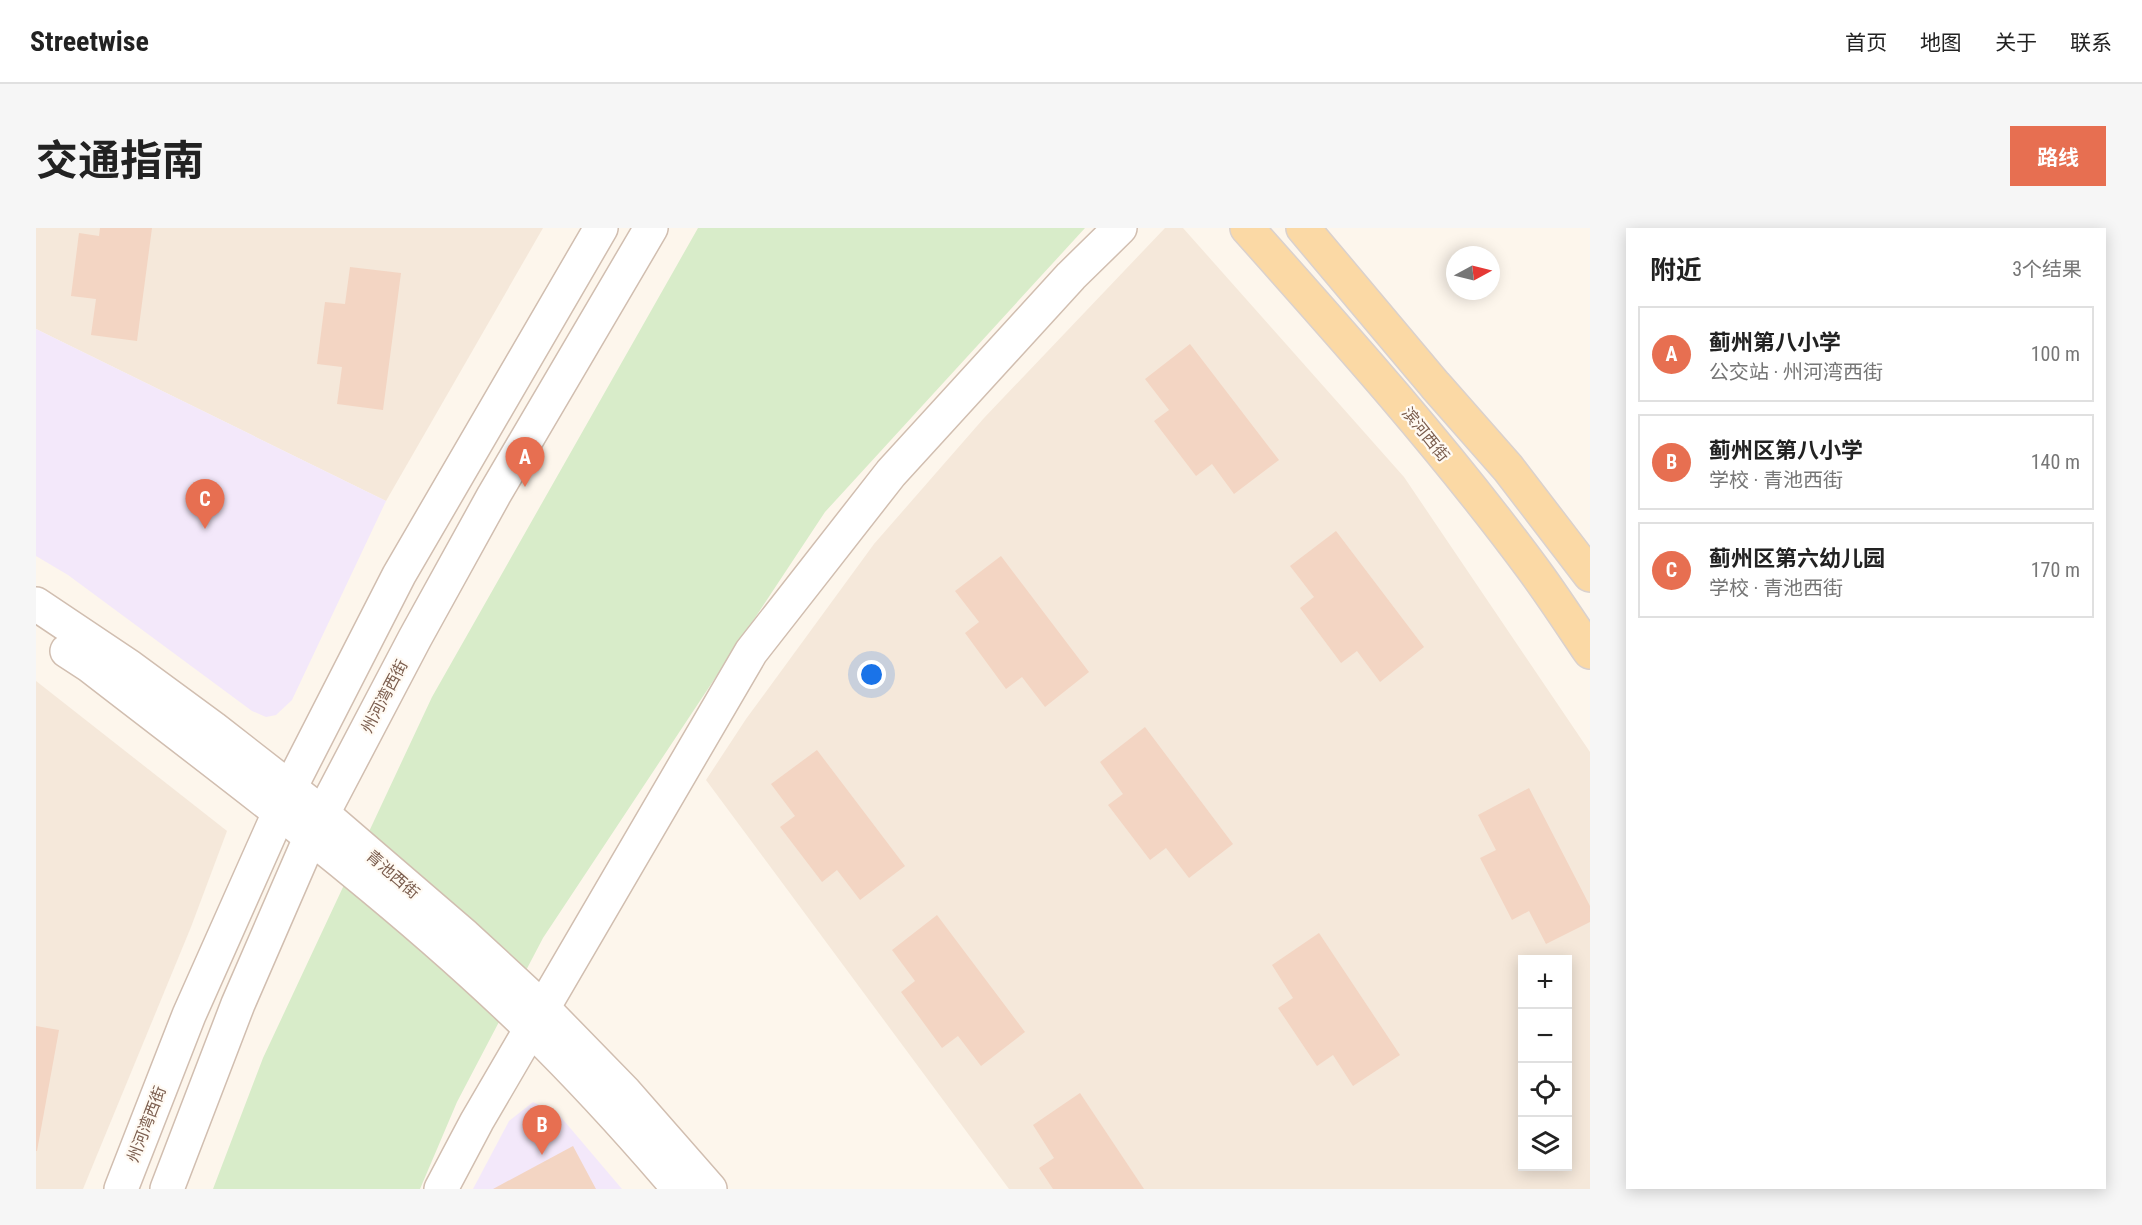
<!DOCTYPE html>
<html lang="zh">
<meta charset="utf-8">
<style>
:root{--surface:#fff;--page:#f6f6f6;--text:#222;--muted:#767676;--line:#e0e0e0;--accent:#e76f51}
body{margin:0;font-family:"Roboto Condensed","Noto Sans SC",sans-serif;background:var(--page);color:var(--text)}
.controls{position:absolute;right:18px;bottom:18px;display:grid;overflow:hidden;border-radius:0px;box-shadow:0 3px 15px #0003}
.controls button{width:54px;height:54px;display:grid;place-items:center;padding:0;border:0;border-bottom:2px solid var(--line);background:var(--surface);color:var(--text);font:30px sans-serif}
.compass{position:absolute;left:1410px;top:18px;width:54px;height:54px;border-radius:50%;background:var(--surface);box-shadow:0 3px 15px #0003;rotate:83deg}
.you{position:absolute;left:836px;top:447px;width:21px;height:21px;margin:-15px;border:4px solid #fff;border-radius:50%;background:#1a73e8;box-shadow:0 0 0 9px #1a73e833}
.badge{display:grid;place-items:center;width:39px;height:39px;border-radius:50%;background:var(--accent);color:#fff;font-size:20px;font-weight:700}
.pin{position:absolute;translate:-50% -50px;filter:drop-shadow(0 2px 3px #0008)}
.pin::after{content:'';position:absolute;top:32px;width:21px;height:18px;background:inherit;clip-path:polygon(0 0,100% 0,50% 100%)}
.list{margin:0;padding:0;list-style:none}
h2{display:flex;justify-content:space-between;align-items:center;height:78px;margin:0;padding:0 24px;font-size:26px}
h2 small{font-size:20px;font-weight:400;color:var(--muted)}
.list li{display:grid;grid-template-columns:39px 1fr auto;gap:18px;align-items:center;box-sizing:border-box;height:96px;margin:0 12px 12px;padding:0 12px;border:2px solid var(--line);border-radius:0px}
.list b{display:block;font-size:22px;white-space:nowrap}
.list p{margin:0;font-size:20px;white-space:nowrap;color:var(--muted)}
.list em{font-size:20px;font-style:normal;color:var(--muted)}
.icon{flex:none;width:33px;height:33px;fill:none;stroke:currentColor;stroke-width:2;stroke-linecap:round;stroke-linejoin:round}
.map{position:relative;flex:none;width:1554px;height:961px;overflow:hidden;border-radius:0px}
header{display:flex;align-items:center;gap:36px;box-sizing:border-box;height:84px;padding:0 30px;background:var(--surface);border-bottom:2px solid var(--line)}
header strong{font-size:28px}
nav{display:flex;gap:33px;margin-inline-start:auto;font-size:21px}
.intro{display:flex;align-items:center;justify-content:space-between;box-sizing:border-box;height:144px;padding:0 36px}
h1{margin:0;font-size:42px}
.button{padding:15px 27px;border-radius:0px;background:var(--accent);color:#fff;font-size:21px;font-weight:700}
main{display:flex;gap:36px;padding:0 36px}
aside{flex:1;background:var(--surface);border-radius:0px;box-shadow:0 3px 15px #0003}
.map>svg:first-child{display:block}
.residential{fill:#f5e8da;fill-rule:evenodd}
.education{fill:#f3e8fa}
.green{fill:#d8ecc9}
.building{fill:#f3d5c3}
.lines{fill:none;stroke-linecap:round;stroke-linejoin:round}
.minor-casing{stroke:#d1beb0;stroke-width:36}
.major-casing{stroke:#dad1cd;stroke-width:36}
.minor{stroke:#fff;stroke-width:33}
.major{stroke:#fbd9a5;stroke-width:33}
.labels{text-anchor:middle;stroke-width:4.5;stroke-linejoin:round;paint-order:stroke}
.street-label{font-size:16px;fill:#7a5c4d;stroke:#fffaf3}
</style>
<header>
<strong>Streetwise</strong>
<nav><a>首页</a><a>地图</a><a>关于</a><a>联系</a></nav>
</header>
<div class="intro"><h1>交通指南</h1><a class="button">路线</a></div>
<main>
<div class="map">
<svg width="1554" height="961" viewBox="0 0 1554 961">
<rect width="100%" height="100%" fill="#fdf6ec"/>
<g class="residential">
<polygon points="0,0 507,0 350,273 0,101"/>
<path d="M1129,0H1147L1368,249L1554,524V961H973L670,552L710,491L838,316L948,190ZM1486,732H1532V938H1486Z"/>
<polygon points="0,453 191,603 155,699 47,961 0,961"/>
</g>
<g class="education">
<polygon points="0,101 350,273 256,472 240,487 230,489 216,483 32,347 0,328"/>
<polygon points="497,874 524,888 586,961 437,961 473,893"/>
</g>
<polygon class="green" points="662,0 1049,0 789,284 507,710 421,874 384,961 177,961 227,830 396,469"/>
<g class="building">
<polygon points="64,0 116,0 101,113 55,107 60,71 35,68 43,5 63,8"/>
<polygon points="314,39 365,45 347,182 301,176 306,139 281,136 289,74 309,76"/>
<polygon points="1154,116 1243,232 1198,266 1176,236 1160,248 1118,193 1133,182 1109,151"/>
<polygon points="1300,303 1388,419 1344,454 1321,423 1305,435 1264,380 1278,369 1254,338"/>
<polygon points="965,328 1053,444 1009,479 986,449 970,461 929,405 943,394 919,363"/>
<polygon points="1109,499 1197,616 1153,650 1130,620 1114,632 1072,577 1087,566 1064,534"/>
<polygon points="781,522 869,638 824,672 801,642 786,654 744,599 759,588 735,556"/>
<polygon points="1493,560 1554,678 1554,694 1510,716 1493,683 1476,692 1444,630 1460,622 1442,587"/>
<polygon points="901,687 989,804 945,838 922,808 906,820 865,764 879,753 856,722"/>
<polygon points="1283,705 1364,827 1317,858 1297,827 1281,838 1242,780 1257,770 1236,737"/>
<polygon points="0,798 23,802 1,923 0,923"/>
<polygon points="1044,865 1108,961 1017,961 1003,940 1018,930 997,897"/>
<polygon points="537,918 560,961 457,961"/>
</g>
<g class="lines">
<defs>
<g id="minor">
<polyline points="0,376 94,439 177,500 286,585 429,708 508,781 589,864 674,961"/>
<path d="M31,423L54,438C205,555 359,668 495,801C547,852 596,906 643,961"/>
<polyline points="85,961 153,787 254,560 363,347 565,0"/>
<polyline points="131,961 202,776 275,608 379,410 458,267 615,0"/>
<polyline points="405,961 441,893 715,424 855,245 1035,48 1084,0"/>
</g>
<g id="major">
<path d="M1211,0C1310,111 1409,222 1497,341C1517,368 1535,396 1554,424"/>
<polyline points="1267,0 1399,157 1472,240 1554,347"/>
</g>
</defs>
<use href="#minor" class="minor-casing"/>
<use href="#major" class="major-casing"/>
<use href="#minor" class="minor"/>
<use href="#major" class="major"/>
</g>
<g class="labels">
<g class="street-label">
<text transform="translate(1390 206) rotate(51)" y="6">滨河西街</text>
<text transform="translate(348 468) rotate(-62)" y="6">州河湾西街</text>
<text transform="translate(357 646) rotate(41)" y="6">青池西街</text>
<text transform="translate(110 896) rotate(-69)" y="6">州河湾西街</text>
</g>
</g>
</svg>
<div class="controls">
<button>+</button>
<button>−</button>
<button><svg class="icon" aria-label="locate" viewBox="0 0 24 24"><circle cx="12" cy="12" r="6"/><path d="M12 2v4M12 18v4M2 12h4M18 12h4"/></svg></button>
<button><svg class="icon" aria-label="layers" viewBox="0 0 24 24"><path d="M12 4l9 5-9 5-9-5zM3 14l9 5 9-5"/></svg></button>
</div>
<svg class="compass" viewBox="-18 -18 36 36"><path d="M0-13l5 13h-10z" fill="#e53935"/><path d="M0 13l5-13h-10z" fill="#767676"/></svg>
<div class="you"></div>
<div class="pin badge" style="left:489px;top:259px">A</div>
<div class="pin badge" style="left:506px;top:927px">B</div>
<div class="pin badge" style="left:169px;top:301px">C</div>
</div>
<aside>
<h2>附近<small>3个结果</small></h2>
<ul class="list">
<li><span class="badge">A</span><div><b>蓟州第八小学</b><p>公交站 · 州河湾西街</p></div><em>100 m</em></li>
<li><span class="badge">B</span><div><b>蓟州区第八小学</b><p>学校 · 青池西街</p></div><em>140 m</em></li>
<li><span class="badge">C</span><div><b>蓟州区第六幼儿园</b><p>学校 · 青池西街</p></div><em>170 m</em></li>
</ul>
</aside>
</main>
